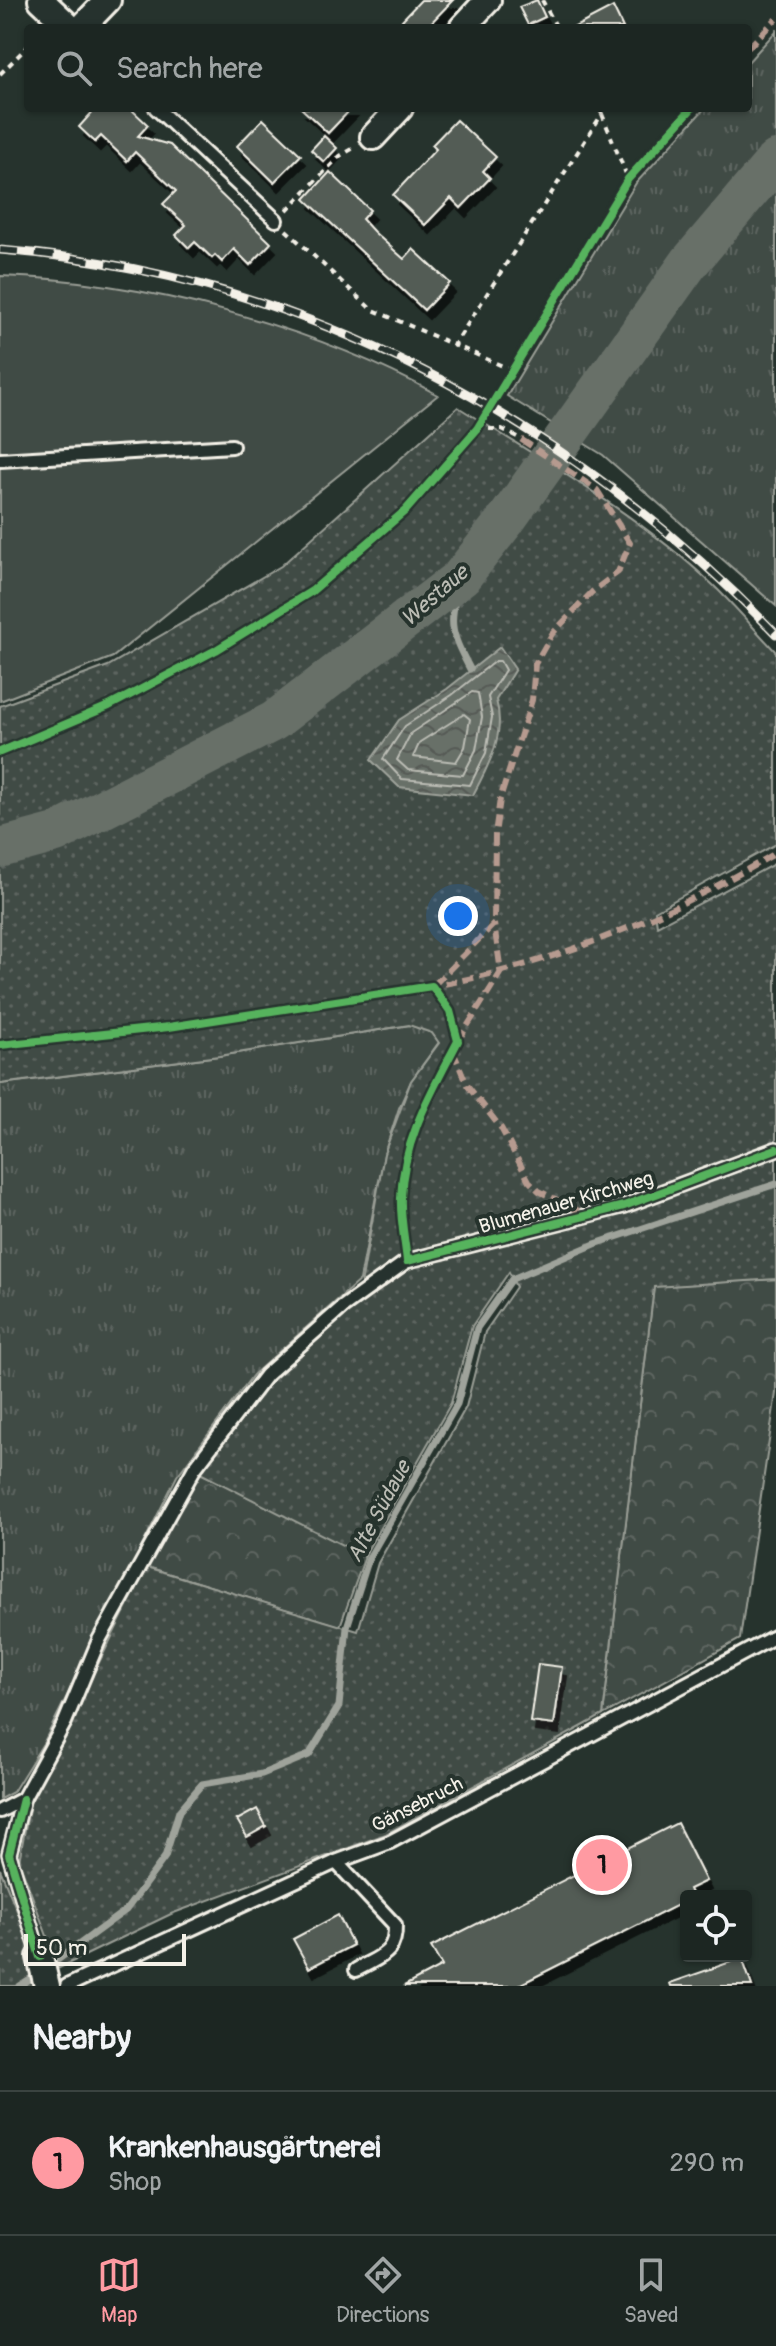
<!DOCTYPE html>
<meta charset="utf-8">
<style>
:root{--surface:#1c2622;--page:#252e2a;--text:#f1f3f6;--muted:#a0a5a5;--line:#3a4340;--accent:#ff9aa2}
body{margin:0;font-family:Pangolin,sans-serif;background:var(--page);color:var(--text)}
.controls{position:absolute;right:24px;bottom:24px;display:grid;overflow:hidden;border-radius:8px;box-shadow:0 2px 6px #0004}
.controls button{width:72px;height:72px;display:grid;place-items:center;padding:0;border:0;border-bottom:2px solid var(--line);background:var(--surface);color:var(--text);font:40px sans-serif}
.scale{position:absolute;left:24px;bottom:20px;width:162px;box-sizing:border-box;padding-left:8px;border:4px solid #f4f1e8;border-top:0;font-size:22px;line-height:28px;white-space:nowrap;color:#f4f1e8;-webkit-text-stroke:6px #26332d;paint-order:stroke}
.you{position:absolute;left:458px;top:916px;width:28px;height:28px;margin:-20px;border:6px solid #fff;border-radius:50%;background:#1a73e8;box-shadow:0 0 0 12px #1a73e833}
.badge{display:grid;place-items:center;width:52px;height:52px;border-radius:50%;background:var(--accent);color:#111;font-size:26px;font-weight:700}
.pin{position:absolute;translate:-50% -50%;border:4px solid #fff;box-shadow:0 2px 8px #0006}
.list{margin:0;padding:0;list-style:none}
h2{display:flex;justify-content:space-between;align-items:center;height:104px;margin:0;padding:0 32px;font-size:34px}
h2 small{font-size:26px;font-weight:400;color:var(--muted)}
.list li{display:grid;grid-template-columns:52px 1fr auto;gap:24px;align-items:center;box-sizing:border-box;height:144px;padding:0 32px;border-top:2px solid var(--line)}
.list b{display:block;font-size:30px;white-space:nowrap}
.list p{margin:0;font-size:26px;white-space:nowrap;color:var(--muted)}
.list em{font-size:26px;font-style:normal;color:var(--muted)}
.icon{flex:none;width:44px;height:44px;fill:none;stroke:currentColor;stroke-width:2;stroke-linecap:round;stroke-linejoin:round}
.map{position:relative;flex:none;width:776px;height:1986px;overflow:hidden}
.search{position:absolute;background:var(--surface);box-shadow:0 2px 6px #0004;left:24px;right:24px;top:24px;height:88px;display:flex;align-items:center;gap:20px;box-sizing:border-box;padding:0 28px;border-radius:8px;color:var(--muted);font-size:30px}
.sheet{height:248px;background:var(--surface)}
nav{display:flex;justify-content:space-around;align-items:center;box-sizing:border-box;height:112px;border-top:2px solid var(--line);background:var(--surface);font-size:22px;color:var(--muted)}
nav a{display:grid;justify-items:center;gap:4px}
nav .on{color:var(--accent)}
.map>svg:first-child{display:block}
.grass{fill:url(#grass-tufts);stroke:#9a9e96;stroke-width:2}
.forest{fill:url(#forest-crowns);stroke:#9a9e96;stroke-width:2}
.park{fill:url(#park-dots);stroke:#9a9e96;stroke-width:2}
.pitch{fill:#414b45;stroke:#9a9e96;stroke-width:2}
.water{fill:url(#water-waves);stroke:#9fa39b;stroke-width:2}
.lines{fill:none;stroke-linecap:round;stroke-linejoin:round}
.shore{stroke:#bcbdb5;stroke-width:2}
.stream{stroke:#9fa39b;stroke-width:7}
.river{stroke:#676f68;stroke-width:40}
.building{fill:#525c55;stroke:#f4f1e8;stroke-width:2;filter:url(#shadow)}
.service-casing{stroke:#f4f1e8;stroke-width:18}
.minor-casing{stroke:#f4f1e8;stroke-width:30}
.path{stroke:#f4f1e8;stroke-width:4;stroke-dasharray:6 6;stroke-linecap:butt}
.service{stroke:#26332d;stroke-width:12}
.minor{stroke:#26332d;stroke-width:24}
.rail-casing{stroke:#f4f1e8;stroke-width:9}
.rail{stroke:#26332d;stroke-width:6;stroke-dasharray:18;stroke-linecap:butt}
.quiet{stroke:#b69a8f;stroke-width:6;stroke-dasharray:12 6;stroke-linecap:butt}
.cycleway-casing{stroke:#26332d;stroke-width:13}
.cycleway{stroke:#56b35d;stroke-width:8}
.labels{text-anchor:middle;stroke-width:8;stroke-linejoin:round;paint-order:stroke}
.street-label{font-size:20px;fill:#f4f1e8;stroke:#26332d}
.water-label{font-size:22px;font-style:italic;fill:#bcbdb5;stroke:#26332d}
</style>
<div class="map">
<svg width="776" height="1986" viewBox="0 0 776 1986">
<defs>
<pattern id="grass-tufts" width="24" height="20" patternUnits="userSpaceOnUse" patternTransform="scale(2)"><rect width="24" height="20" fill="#414b45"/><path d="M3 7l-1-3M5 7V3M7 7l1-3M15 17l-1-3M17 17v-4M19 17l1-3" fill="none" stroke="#5d6560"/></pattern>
<pattern id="forest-crowns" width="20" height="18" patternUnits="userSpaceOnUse" patternTransform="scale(2)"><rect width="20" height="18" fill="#414b45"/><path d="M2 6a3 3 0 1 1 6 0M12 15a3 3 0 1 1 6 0" fill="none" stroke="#5d6560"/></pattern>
<pattern id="park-dots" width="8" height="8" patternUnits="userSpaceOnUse" patternTransform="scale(2)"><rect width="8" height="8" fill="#414b45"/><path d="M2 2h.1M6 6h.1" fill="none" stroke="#5d6560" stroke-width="1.8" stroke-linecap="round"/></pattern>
<pattern id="water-waves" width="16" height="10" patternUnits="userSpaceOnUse" patternTransform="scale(2)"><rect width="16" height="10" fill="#676f68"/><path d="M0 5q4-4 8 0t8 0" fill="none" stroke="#565a55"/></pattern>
<filter id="shadow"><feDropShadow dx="5" dy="9" stdDeviation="0" flood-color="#0009"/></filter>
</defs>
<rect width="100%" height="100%" fill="#26332d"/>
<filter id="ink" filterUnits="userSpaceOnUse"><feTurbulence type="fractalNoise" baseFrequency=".0125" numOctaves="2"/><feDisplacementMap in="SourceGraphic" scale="16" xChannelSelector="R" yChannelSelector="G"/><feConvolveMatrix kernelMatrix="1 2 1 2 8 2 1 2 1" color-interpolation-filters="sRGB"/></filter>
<g filter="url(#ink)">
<g class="grass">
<polygon points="776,31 776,606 603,455 507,396 636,183 705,108 748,108 748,62"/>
<polygon points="410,1025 432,1033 439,1042 411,1081 399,1108 384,1154 360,1280 253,1375 177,1476 44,1742 13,1792 0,1799 0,1084 219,1056"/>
</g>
<g class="forest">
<polygon points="776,1279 776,1393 740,1639 603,1715 654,1286"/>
<polygon points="200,1473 367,1551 340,1626 147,1567"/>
</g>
<g class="park">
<path d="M458,407C545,462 638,514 713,585C735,606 755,630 776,652V844L655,911L657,926L776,863V1279L654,1287L603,1715L386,1834L171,1914L59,1968L19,1861L31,1798L147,1567L358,1631L378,1563L466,1407L485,1332L516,1287L509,1272L472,1326L451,1403L364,1556L200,1473L271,1382L358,1302L384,1154L411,1081L439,1043L432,1033L409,1025L219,1056L0,1084V706L108,666L281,566Z"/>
<polygon points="0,1869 40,1967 43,1986 0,1986"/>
</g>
<path class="pitch" d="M0,276C144,280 312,326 438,395L113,657L0,701Z"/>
<path class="water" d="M500,647L515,669L496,700C506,734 489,765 473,795L399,787L371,760L399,720L447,689Z"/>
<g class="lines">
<g class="shore">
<polygon points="495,661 500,661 505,670 488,697 492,717 486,753 470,785 402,779 383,759 405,726 452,695"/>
<polygon points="472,692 478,693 482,717 476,750 463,775 408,770 397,760 411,733"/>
<polygon points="464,714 470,719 465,747 456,762 413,757 420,742"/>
</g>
<g class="stream">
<path d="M461,577C449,623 448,628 470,669"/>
<polyline points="48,1967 126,1910 165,1857 179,1811 202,1784 262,1774 309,1755 339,1706 347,1627 369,1558 457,1404 477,1328 512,1279 595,1244 776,1184"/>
<polyline points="19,1986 38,1974"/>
</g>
<polyline class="river" points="0,848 56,833 274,721 461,577 506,520 689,263 776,160"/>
</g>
<g class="building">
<polygon points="421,0 453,0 426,28 411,28 402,20"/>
<polygon points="537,0 545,17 528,25 519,7"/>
<polygon points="613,7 623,28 573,28"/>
<polygon points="96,108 130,108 148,125 138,136 170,145 271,243 250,265 234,249 222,262 215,255 212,258 195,242 189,248 176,235 186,225 163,204 176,191 135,152 127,161 101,136 95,142 79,127"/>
<polygon points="301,108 352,108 328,133"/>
<polygon points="263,119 301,155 274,182 237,146"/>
<polygon points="456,120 496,157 483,171 490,178 461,208 451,198 425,225 393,195 436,149 432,145"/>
<polygon points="324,136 337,148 324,162 311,150"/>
<polygon points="330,172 370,210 362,219 374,232 404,259 413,249 450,283 424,310 305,199"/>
<polygon points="538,1664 562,1667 554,1725 530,1722"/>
<polygon points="257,1809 266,1826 247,1837 237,1820"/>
<polygon points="677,1823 706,1881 689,1889 692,1896 686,1896 686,1901 517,1986 404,1986 442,1966 431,1947"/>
<polygon points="338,1915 353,1945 309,1968 293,1939"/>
<polygon points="742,1958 752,1986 671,1986 670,1983"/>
</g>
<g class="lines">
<defs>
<g id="service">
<polyline points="156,108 276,220"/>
<polyline points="0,460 232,446"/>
<polyline points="0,1811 23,1799"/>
<path d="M336,1862L395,1925C396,1955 380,1956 356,1970"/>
<polyline points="40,1957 9,1854 23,1799 65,1722 99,1640 194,1469 266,1375 343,1307 407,1261 624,1206 776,1149"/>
<polyline points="67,1986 336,1862 390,1842 776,1636"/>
</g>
<g id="minor">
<polyline points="41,0 71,28"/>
<polyline points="81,28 108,0"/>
<polyline points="462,28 488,0"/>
<polyline points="373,137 400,108"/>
<polyline points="40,1957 47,1986"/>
</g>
</defs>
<use href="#service" class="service-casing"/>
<use href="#minor" class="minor-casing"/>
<g class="path">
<polyline points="542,0 557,28"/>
<polyline points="0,74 28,46"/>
<polyline points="602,114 628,179"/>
<polyline points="287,210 340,156 354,148"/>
<polyline points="286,230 371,309 512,370"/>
<polyline points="453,347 602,114 599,108"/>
<polyline points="477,429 502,429 519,438"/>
</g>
<use href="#service" class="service"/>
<use href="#minor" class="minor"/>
<defs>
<path id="rail" d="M0,250C300,273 569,420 776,634"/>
</defs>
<use href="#rail" class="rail-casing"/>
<use href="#rail" class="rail"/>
<g class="quiet">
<polyline points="748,48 776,19"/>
<polyline points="435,984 494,924 495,834 500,799 532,700 535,664 552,634 592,592 618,572 630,543 597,490 519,438"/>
<path d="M427,987C553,966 666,917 776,853"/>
<polyline points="458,1041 501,972 494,924"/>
<polyline points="453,1051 467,1085 501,1128 529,1181 539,1191 587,1215"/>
</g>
<defs>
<g id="cycleway">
<polyline points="0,752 109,706 216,650 312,591 406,510 477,429 628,179 692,108"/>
<path d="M0,1045L169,1027L432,986L450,1011L458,1041C432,1091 403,1139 401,1198C400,1218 405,1241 407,1261L624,1206L776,1149"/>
<polyline points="23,1799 9,1854 40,1957"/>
</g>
</defs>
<use href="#cycleway" class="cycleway-casing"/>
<use href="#cycleway" class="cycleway"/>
</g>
</g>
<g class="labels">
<g class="street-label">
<text transform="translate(566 1202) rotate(-16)" y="7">Blumenauer Kirchweg</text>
<text transform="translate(417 1804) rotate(-27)" y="7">Gänsebruch</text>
</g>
<g class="water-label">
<text transform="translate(434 595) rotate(-41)" y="8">Westaue</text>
<text transform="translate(378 1511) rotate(-62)" y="8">Alte Südaue</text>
</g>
</g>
</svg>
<div class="controls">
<button><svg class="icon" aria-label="locate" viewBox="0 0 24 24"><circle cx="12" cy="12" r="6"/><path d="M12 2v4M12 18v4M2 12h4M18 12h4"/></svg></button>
</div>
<div class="scale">50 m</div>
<div class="you"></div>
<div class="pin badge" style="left:602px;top:1865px">1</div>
<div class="search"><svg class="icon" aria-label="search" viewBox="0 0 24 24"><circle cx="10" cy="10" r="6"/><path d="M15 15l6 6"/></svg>Search here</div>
</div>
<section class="sheet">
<h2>Nearby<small></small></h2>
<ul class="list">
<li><span class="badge">1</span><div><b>Krankenhausgärtnerei</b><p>Shop</p></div><em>290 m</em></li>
</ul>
</section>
<nav>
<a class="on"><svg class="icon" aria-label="map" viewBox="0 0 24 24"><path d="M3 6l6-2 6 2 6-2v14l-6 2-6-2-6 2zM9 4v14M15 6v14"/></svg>Map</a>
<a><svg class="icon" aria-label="directions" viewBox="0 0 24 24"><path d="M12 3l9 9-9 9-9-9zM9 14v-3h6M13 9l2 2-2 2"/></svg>Directions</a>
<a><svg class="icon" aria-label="saved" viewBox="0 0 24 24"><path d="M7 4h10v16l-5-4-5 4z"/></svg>Saved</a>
</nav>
